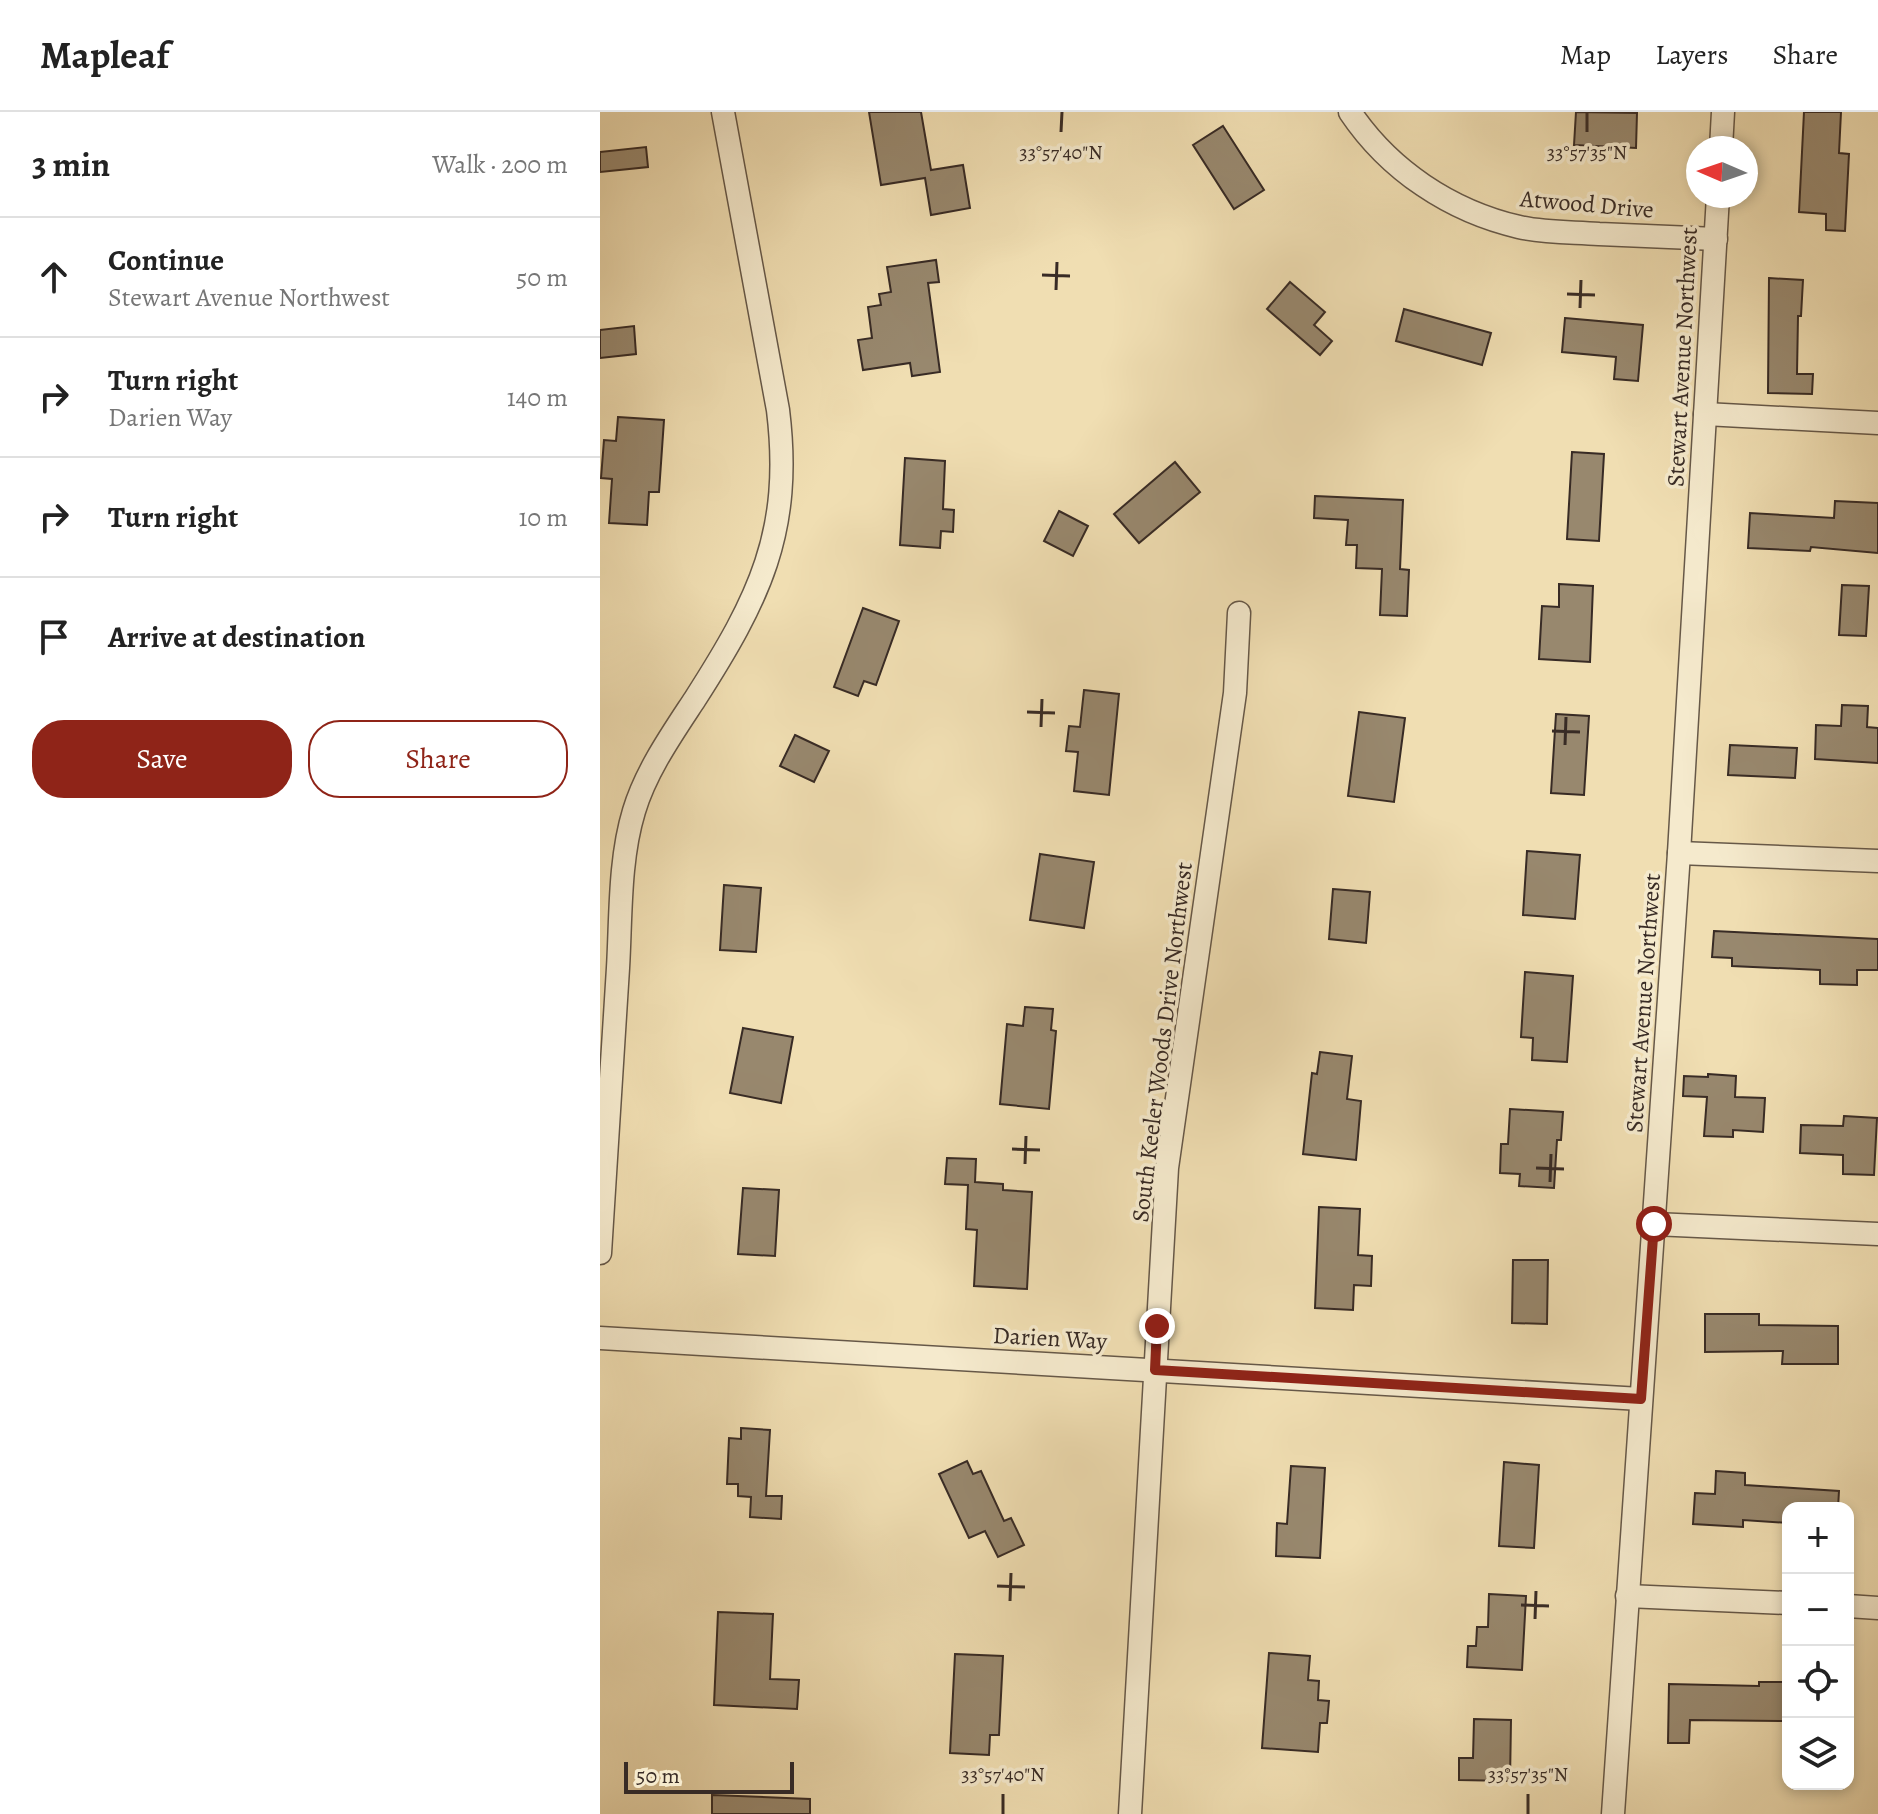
<!DOCTYPE html>
<meta charset="utf-8">
<style>
:root{--surface:#fff;--page:#f2f2f2;--text:#222;--muted:#767676;--line:#e0e0e0;--accent:#8f2418}
body{margin:0;font-family:Alegreya,serif;background:var(--page);color:var(--text)}
.controls{position:absolute;right:24px;bottom:24px;display:grid;overflow:hidden;border-radius:16px;box-shadow:0 4px 12px #0003}
.controls button{width:72px;height:72px;display:grid;place-items:center;padding:0;border:0;border-bottom:2px solid var(--line);background:var(--surface);color:var(--text);font:40px sans-serif}
.compass{position:absolute;left:1086px;top:24px;width:72px;height:72px;border-radius:50%;background:var(--surface);box-shadow:0 4px 12px #0003;rotate:272deg}
.scale{position:absolute;left:24px;bottom:20px;width:170px;box-sizing:border-box;padding-left:8px;border:4px solid #382b25;border-top:0;font-size:22px;line-height:28px;white-space:nowrap;color:#382b25;-webkit-text-stroke:6px #f5eacd;paint-order:stroke}
.stop{position:absolute;width:24px;height:24px;margin:-18px;border:6px solid #8f2418;border-radius:50%;background:#fff}
.stop.end{background:#8f2418;border-color:#fff;box-shadow:0 2px 8px #0008}
.list{margin:0;padding:0;list-style:none}
h2{display:flex;justify-content:space-between;align-items:center;height:104px;margin:0;padding:0 32px;font-size:34px}
h2 small{font-size:26px;font-weight:400;color:var(--muted)}
.list li{display:grid;grid-template-columns:52px 1fr auto;gap:24px;align-items:center;box-sizing:border-box;height:120px;padding:0 32px;border-top:2px solid var(--line)}
.list b{display:block;font-size:30px;white-space:nowrap}
.list p{margin:0;font-size:26px;white-space:nowrap;color:var(--muted)}
.list em{font-size:26px;font-style:normal;color:var(--muted)}
.actions{display:flex;gap:16px;padding:24px 32px}
.actions a{flex:1;padding:18px 0;border:2px solid var(--accent);border-radius:32px;text-align:center;font-size:28px;color:var(--accent)}
.actions .main{background:var(--accent);color:#fff}
.icon{flex:none;width:44px;height:44px;fill:none;stroke:currentColor;stroke-width:2;stroke-linecap:round;stroke-linejoin:round}
.map{position:relative;flex:none;width:1278px;height:1702px;overflow:hidden}
header{display:flex;align-items:center;gap:48px;box-sizing:border-box;height:112px;padding:0 40px;background:var(--surface);border-bottom:2px solid var(--line)}
header strong{font-size:38px}
nav{display:flex;gap:44px;margin-inline-start:auto;font-size:28px}
main{display:flex}
aside{flex:1;background:var(--surface)}
.map>svg:first-child{display:block}
.building{fill:#98886e;stroke:#382b25;stroke-width:2}
.lines{fill:none;stroke-linecap:round;stroke-linejoin:round}
.street-casing{stroke:#665848;stroke-width:25}
.street{stroke:#f5eacd;stroke-width:22}
.route{stroke:#8f2418;stroke-width:10}
.ticks{fill:none;stroke:#382b25;stroke-width:3}
.labels{text-anchor:middle;stroke-width:7;stroke-linejoin:round;paint-order:stroke}
.street-label{font-size:24px;fill:#382b25;stroke:#f5eacd}
.ticks-label{font-size:20px;text-anchor:middle;fill:#382b25;stroke:#f5eacd;stroke-width:7;stroke-linejoin:round;paint-order:stroke}
</style>
<header>
<strong>Mapleaf</strong>
<nav><a>Map</a><a>Layers</a><a>Share</a></nav>
</header>
<main>
<aside>
<h2>3 min<small>Walk · 200 m</small></h2>
<ul class="list">
<li><svg class="icon" aria-label="ahead" viewBox="0 0 24 24"><path d="M12 20V5M6 11l6-6 6 6"/></svg><div><b>Continue</b><p>Stewart Avenue Northwest</p></div><em>50 m</em></li>
<li><svg class="icon" aria-label="right" viewBox="0 0 24 24"><path d="M7 20v-9h11M14 6l5 5-5 5"/></svg><div><b>Turn right</b><p>Darien Way</p></div><em>140 m</em></li>
<li><svg class="icon" aria-label="right" viewBox="0 0 24 24"><path d="M7 20v-9h11M14 6l5 5-5 5"/></svg><div><b>Turn right</b></div><em>10 m</em></li>
<li><svg class="icon" aria-label="arrive" viewBox="0 0 24 24"><path d="M6 21V4h12l-3 4 3 4H6"/></svg><div><b>Arrive at destination</b></div></li>
</ul>
<div class="actions"><a class="main">Save</a><a>Share</a></div>
</aside>
<div class="map">
<svg width="1278" height="1702" viewBox="0 0 1278 1702">
<rect width="100%" height="100%" fill="#f0deb2"/>
<filter id="stains"><feTurbulence type="fractalNoise" baseFrequency=".0025" numOctaves="4"/><feColorMatrix values="0 0 0 0 .2 0 0 0 0 .09 0 0 0 0 .02 0 0 0 .5 -.17"/></filter>
<radialGradient id="worn" r=".72"><stop offset=".6" stop-color="#630" stop-opacity="0"/><stop offset="1" stop-color="#630" stop-opacity=".3"/></radialGradient>
<g class="building">
<polygon points="269,0 321,0 331,58 363,53 370,96 331,103 325,66 281,73"/>
<polygon points="976,0 1037,1 1036,36 974,33"/>
<polygon points="1204,0 1241,0 1239,41 1249,42 1245,119 1226,118 1226,102 1199,100"/>
<polygon points="623,14 664,78 634,97 593,33"/>
<polygon points="46,35 48,55 0,60 0,40"/>
<polygon points="336,148 339,170 328,171 340,260 312,264 310,251 263,258 258,228 272,226 268,195 281,193 279,182 291,180 287,155"/>
<polygon points="1169,166 1203,168 1201,204 1198,204 1197,262 1213,262 1212,282 1168,281"/>
<polygon points="690,170 725,200 714,213 732,229 720,243 667,197"/>
<polygon points="804,197 891,221 882,253 796,229"/>
<polygon points="965,206 1043,213 1038,269 1014,267 1016,245 962,240"/>
<polygon points="34,214 36,242 0,246 0,218"/>
<polygon points="18,305 64,308 59,380 49,380 47,413 9,411 12,367 1,366 4,328 16,329"/>
<polygon points="972,340 1004,342 999,429 967,427"/>
<polygon points="305,346 345,349 343,397 354,398 353,420 341,419 340,436 300,433"/>
<polygon points="575,350 600,380 539,431 514,402"/>
<polygon points="715,384 803,388 800,457 809,458 807,504 780,503 782,457 756,456 757,433 746,433 748,408 714,406"/>
<polygon points="1235,389 1278,391 1278,441 1211,435 1210,439 1148,436 1150,401 1234,406"/>
<polygon points="459,399 488,414 473,444 444,429"/>
<polygon points="959,472 993,474 990,550 939,547 942,494 959,495"/>
<polygon points="1242,473 1269,474 1266,524 1239,523"/>
<polygon points="263,496 299,509 276,573 264,569 258,584 234,575"/>
<polygon points="484,578 519,582 509,683 474,679 478,640 466,639 469,614 480,615"/>
<polygon points="1242,593 1268,594 1267,615 1278,616 1278,651 1215,647 1216,613 1241,614"/>
<polygon points="759,600 805,606 794,690 748,684"/>
<polygon points="956,602 989,604 984,683 951,681"/>
<polygon points="195,623 229,639 214,670 180,654"/>
<polygon points="1130,633 1197,636 1195,666 1128,663"/>
<polygon points="927,739 980,743 975,807 923,803"/>
<polygon points="440,742 494,750 484,816 430,808"/>
<polygon points="124,773 161,776 156,840 120,838"/>
<polygon points="733,777 770,780 766,831 729,827"/>
<polygon points="1114,819 1278,827 1278,858 1257,858 1257,873 1220,872 1220,858 1132,854 1132,846 1112,845"/>
<polygon points="925,860 973,864 967,950 932,948 933,926 921,925"/>
<polygon points="425,895 453,897 451,918 456,919 449,997 400,992 407,912 423,914"/>
<polygon points="143,916 193,925 181,991 130,981"/>
<polygon points="720,940 752,944 747,987 761,989 756,1048 703,1042 712,961 717,962"/>
<polygon points="1108,962 1136,964 1135,985 1165,986 1163,1020 1133,1018 1133,1025 1104,1024 1107,985 1083,984 1084,964 1108,965"/>
<polygon points="910,997 963,1000 961,1028 957,1028 954,1076 919,1074 920,1062 900,1061 901,1032 908,1032"/>
<polygon points="1244,1004 1277,1006 1274,1063 1243,1062 1243,1043 1200,1041 1201,1013 1243,1014"/>
<polygon points="347,1046 376,1047 375,1070 403,1072 403,1078 432,1080 427,1177 374,1174 377,1118 366,1117 368,1073 345,1072"/>
<polygon points="143,1076 179,1078 175,1144 138,1142"/>
<polygon points="719,1095 760,1097 758,1143 772,1144 771,1174 754,1173 753,1198 715,1196"/>
<polygon points="913,1148 948,1148 947,1212 912,1211"/>
<polygon points="1105,1202 1159,1202 1159,1213 1238,1214 1238,1252 1182,1252 1183,1239 1105,1240"/>
<polygon points="141,1316 170,1318 166,1384 182,1384 181,1407 150,1405 151,1385 138,1384 138,1372 127,1372 129,1326 141,1327"/>
<polygon points="367,1349 373,1362 381,1359 404,1409 411,1406 424,1433 398,1445 385,1419 369,1426 339,1362"/>
<polygon points="904,1350 939,1353 934,1436 899,1434"/>
<polygon points="691,1354 725,1356 720,1446 676,1444 677,1411 687,1412"/>
<polygon points="1116,1359 1145,1361 1145,1373 1239,1379 1238,1396 1188,1396 1188,1411 1143,1408 1143,1415 1093,1412 1095,1381 1115,1382"/>
<polygon points="889,1482 926,1484 922,1558 867,1555 868,1534 876,1534 877,1515 888,1515"/>
<polygon points="118,1500 173,1502 170,1567 199,1568 197,1597 114,1593"/>
<polygon points="669,1541 710,1544 708,1568 719,1569 718,1588 729,1589 727,1611 720,1611 718,1640 662,1636"/>
<polygon points="355,1542 403,1544 399,1623 390,1623 389,1643 350,1641"/>
<polygon points="1159,1570 1188,1570 1188,1609 1090,1608 1089,1631 1068,1631 1069,1572 1159,1574"/>
<polygon points="874,1607 911,1608 910,1669 859,1668 859,1646 873,1646"/>
<polygon points="112,1683 210,1687 210,1702 112,1702"/>
</g>
<g class="lines">
<defs>
<g id="street">
<path d="M750,0C789,58 850,99 919,115C945,121 972,120 999,122C1038,124 1077,125 1116,127"/>
<polyline points="1121,36 1123,0"/>
<polyline points="1105,302 1278,311"/>
<polyline points="1079,741 1278,749"/>
<polyline points="1054,1112 1278,1122"/>
<path d="M0,1141C6,1046 12,951 18,856C21,805 19,748 34,699C46,659 72,622 95,587C159,487 193,420 178,298L123,0"/>
<polyline points="0,1226 1041,1287"/>
<polyline points="1027,1484 1188,1491"/>
<polyline points="1248,1494 1278,1496"/>
<polyline points="530,1702 567,1056 635,581 639,501"/>
<polyline points="1013,1702 1079,741 1118,84"/>
</g>
</defs>
<use href="#street" class="street-casing"/>
<use href="#street" class="street"/>
</g>
<g class="lines">
<polyline class="route" points="557,1214 555,1258 1041,1287 1054,1112"/>
</g>
<path class="ticks" d="M461,20L462,0M987,20V0M442,163L470,164M456,178L457,150M967,182L995,183M980,196L981,168M427,600L455,601M441,615L442,587M952,619L980,620M965,633L966,605M412,1037L440,1038M425,1052L426,1024M936,1056L964,1057M950,1070L951,1042M397,1474L425,1475M410,1489L411,1461M921,1493L949,1494M935,1507L936,1479M403,1702V1682M928,1702V1682"/>
<g class="labels">
<g class="street-label">
<text transform="translate(987 92) rotate(5)" y="8">Atwood Drive</text>
<text transform="translate(1082 245) rotate(-87)" y="8">Stewart Avenue Northwest</text>
<text transform="translate(1043 891) rotate(-86)" y="8">Stewart Avenue Northwest</text>
<text transform="translate(562 930) rotate(-83)" y="8">South Keeler Woods Drive Northwest</text>
<text transform="translate(450 1226) rotate(3)" y="8">Darien Way</text>
</g>
</g>
<g class="ticks-label">
<text x="461" y="47">33°57'40"N</text>
<text x="987" y="47">33°57'35"N</text>
<text x="403" y="1669">33°57'40"N</text>
<text x="928" y="1669">33°57'35"N</text>
</g>
<rect width="100%" height="100%" filter="url(#stains)"/>
<rect width="100%" height="100%" fill="url(#worn)"/>
</svg>
<div class="controls">
<button>+</button>
<button>−</button>
<button><svg class="icon" aria-label="locate" viewBox="0 0 24 24"><circle cx="12" cy="12" r="6"/><path d="M12 2v4M12 18v4M2 12h4M18 12h4"/></svg></button>
<button><svg class="icon" aria-label="layers" viewBox="0 0 24 24"><path d="M12 4l9 5-9 5-9-5zM3 14l9 5 9-5"/></svg></button>
</div>
<svg class="compass" viewBox="-18 -18 36 36"><path d="M0-13l5 13h-10z" fill="#e53935"/><path d="M0 13l5-13h-10z" fill="#767676"/></svg>
<div class="scale">50 m</div>
<div class="stop" style="left:1054px;top:1112px"></div>
<div class="stop end" style="left:557px;top:1214px"></div>
</div>
</main>
